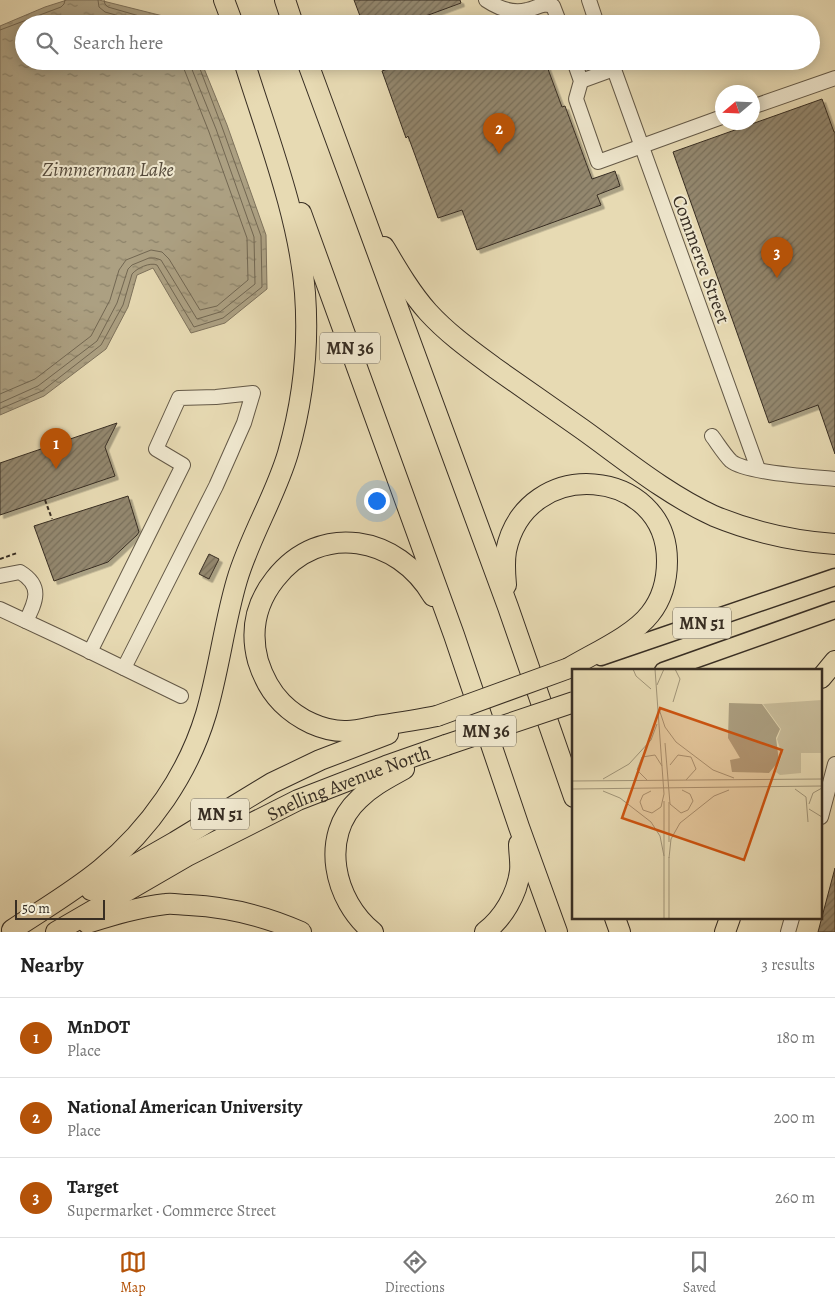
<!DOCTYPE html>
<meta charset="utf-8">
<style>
:root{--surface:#fff;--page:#f2f2f2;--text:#222;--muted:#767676;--line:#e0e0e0;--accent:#b45309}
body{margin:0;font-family:Alegreya,serif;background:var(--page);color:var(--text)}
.compass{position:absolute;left:715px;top:85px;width:45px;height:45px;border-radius:50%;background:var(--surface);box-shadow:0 2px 12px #0003;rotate:251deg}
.scale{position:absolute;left:15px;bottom:12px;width:90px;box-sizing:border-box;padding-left:5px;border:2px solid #382e23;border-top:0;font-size:14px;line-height:18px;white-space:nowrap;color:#382e23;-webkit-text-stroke:4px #efe7ce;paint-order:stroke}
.you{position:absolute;left:376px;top:500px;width:18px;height:18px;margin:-12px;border:4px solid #fff;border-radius:50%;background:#1a73e8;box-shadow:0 0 0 8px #1a73e833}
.badge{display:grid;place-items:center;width:32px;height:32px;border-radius:50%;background:var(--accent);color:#fff;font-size:16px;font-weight:700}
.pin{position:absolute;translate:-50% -41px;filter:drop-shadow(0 1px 2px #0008)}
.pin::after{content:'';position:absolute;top:26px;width:18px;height:15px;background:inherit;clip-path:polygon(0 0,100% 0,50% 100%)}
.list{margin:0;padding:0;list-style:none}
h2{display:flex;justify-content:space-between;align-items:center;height:65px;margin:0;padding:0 20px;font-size:21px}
h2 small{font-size:16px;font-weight:400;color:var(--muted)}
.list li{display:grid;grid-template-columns:32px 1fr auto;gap:15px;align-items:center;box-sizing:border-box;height:80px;padding:0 20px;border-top:1px solid var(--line)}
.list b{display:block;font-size:19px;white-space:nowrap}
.list p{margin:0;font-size:16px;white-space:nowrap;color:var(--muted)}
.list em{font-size:16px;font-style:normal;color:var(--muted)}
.icon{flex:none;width:28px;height:28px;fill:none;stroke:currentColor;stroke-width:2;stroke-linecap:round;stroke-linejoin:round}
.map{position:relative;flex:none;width:835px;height:932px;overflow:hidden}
.search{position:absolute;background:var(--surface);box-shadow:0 2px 12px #0003;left:15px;right:15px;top:15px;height:55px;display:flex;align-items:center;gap:12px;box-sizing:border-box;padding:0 18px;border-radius:28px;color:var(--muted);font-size:19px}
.sheet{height:305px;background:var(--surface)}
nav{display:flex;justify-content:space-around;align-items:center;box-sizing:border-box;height:70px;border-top:1px solid var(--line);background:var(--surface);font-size:14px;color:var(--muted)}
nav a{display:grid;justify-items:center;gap:2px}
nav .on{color:var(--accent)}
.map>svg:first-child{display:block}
.water{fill:url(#water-ripples);stroke:#7e725c}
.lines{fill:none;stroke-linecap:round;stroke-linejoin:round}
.shore{stroke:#726752;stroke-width:1}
.building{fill:url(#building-hatch);stroke:#382e23;filter:url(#shadow)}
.minor-casing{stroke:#645947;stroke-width:16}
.major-casing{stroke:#382e23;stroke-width:19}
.highway-casing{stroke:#382e23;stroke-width:22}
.path{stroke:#382e23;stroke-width:2;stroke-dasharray:4 2.5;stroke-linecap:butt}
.minor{stroke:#efe7ce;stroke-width:14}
.major{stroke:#e7dab3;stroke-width:16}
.highway{stroke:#e7dab3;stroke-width:20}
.highway-bridge-casing{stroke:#382e23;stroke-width:22;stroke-linecap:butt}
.highway-bridge{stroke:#e7dab3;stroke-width:20}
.labels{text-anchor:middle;stroke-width:4;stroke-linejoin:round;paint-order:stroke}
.shield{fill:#efe7ce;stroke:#6f6656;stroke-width:1}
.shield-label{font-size:18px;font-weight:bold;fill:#382e23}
.street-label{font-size:19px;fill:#382e23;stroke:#efe7ce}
.water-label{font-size:20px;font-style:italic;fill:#554a3b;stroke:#efe7ce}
.inset-road{fill:none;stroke:#a19579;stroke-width:1}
.view{fill:#ce530f;fill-opacity:0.15;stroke:#ce530f;stroke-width:2.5}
.inset-edge{fill:none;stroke:#382e23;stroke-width:2.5}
</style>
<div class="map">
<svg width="835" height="932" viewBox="0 0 835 932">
<defs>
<pattern id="water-ripples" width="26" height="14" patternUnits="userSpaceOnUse" patternTransform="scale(1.25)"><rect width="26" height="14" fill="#aca082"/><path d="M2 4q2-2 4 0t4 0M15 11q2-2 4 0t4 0" fill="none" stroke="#8d836a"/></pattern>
<pattern id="building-hatch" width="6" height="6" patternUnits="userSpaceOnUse" patternTransform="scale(1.25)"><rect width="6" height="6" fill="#93876e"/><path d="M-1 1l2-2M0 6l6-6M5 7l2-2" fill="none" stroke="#796f5a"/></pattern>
<filter id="shadow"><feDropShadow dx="3.5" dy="3.5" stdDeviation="0" flood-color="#0004"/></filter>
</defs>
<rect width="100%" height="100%" fill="#e7dab3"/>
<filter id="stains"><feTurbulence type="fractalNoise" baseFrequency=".004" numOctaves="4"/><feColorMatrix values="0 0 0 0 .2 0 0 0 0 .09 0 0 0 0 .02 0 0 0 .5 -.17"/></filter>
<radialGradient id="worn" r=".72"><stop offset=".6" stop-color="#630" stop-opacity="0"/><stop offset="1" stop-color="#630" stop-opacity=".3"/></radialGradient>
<polygon class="water" points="67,0 99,0 167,17 175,24 24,24 24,61 201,61 227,125 266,235 267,289 225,323 191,333 153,268 137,275 128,307 106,349 44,396 0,415 0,26 45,7"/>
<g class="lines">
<g class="shore">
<polyline points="98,0 99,7 105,12 148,24"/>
<polyline points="104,0 105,4 108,7 167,24"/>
<polyline points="0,30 61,7 64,4 65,0"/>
<polyline points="0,394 35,379 91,336 110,300 119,270 126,260 151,250 162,252 169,259 200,310 217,306 248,280 247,238 209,132 184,69 183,61"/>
<polyline points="0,403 38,386 97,341 117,303 128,269 132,265 149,258 155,258 161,260 197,319 220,312 255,284 254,237 216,129 191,67 190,61"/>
<path d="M0,409L42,391L101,345L123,305L132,274C137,268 150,262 157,265L194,327L223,318L262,287L261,236L222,127L197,61"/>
</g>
</g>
<g class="building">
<polygon points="354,0 460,0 461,3 404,24 363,24"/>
<polygon points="410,61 545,61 562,107 565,106 592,179 615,171 620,186 597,195 601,205 477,250 462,210 438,218 408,136 406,138 382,71"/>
<polygon points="822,99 834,132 835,132 835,454 818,405 769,423 673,152"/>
<polygon points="117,423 105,447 115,476 0,515 0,463"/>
<polygon points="128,496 139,532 137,535 108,562 54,581 34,526"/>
<polygon points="209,554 219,559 209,579 199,574"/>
<polygon points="835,868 835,932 818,932"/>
</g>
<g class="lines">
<defs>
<g id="minor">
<path d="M486,0C498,8 512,14 527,10C538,8 542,2 553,6L560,24"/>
<polyline points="589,0 597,24"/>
<polyline points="574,61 581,81 576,99 598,162 722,117"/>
<polyline points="611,61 758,469"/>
<polyline points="581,81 614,69"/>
<polyline points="752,107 835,78"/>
<path d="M712,436C718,444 724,454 731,461C745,473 814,477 835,479"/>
<path d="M0,576L20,572C43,586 36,601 26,621"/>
<polyline points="0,609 62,638 181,696"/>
<polyline points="90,652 183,465 156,449 179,398 216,397 253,393 244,423 216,486 124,668"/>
<polyline points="821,817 835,764"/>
<polyline points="788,932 792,918"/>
</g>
<g id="major">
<polyline points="601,657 835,577"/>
<polyline points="663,671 835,610"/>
</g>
<g id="highway">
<polyline points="224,0 233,24"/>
<polyline points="285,0 293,24"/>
<polyline points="307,61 508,607 574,797"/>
<polyline points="301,213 454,635 519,827 557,932"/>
<path d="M384,247C397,269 411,293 428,312C448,334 472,351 495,368C524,388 553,409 582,429C624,459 666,494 714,516C753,532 793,541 835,544"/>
<path d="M506,585C505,574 504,563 506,551C526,454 667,467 667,561C667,580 662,599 650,614C633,636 594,653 569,668"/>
<path d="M433,596C398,536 320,521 275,579C256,603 250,631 258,661C263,677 270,691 282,703C298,719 323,732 347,731C356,731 367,728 377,726C397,723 417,720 437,716"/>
<polyline points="821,678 835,661"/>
<polyline points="91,890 175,842 272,783 320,760 388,734"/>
<polyline points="615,918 620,932"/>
<path d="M87,923C113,915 139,907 166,904C173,903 181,905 189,905C228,907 265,916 301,932"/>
<path d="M12,930C42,910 73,892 101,869C150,829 188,774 206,714C219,670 224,624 237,580C250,536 275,497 288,453C303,401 309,347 305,293C299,216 267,135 244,61"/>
<path id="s1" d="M56,932L187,856L298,800L386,766L446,745"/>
<path d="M373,932C334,901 319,836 359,799C372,786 388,778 404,769"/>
<path d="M485,932C503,918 517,895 520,871C521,862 519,853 519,844"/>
<polyline points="725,932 730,918"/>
</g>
</defs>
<use href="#minor" class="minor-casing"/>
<use href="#major" class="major-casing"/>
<use href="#highway" class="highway-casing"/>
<g class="path">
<polyline points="45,500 52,519"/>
<polyline points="0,559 17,553"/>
</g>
<use href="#minor" class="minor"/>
<use href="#major" class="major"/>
<use href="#highway" class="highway"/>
<defs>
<g id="highway-bridge">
<polyline points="437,716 569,668"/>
<polyline points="446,745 574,702"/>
</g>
</defs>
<use href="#highway-bridge" class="highway-bridge-casing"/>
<use href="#highway-bridge" class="highway-bridge"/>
</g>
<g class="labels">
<g class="shield">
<rect x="320" y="332.5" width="60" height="31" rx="4"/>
<rect x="673" y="607.5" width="58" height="31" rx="4"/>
<rect x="456" y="715.5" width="60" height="31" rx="4"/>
<rect x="191" y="798.5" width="58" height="31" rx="4"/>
</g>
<g class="shield-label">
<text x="350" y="354">MN 36</text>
<text x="702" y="629">MN 51</text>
<text x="486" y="737">MN 36</text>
<text x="220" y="820">MN 51</text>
</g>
<g class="street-label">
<text transform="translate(702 259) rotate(70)" y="7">Commerce Street</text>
<text dy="7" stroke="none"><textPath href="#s1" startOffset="329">Snelling Avenue North</textPath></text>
</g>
<g class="water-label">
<text x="108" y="176">Zimmerman Lake</text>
</g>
</g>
<g transform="translate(572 669)">
<rect width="250" height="250" fill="#e7dab3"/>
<path d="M250,31V84H229V104L208,106L204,103L210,86L205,70L209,60L191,35Z" fill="#c9bd9b"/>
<path d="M157,34L190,35L208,60L204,69L207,92L197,104L160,103L158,91L168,89L156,69Z" fill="#aca082"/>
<path class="inset-road" d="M61,0L64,7L79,20M85,16L92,0M101,33L108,10L103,0M87,40L93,58L104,73L141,101L162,109M93,74L98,135L109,144L116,141L121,132L118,125L110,121M98,96L106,86L119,88L124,100L114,111M31,110L57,95L79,71L85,55M75,111L65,101L70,88L83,86L90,97M0,112L250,110M0,120L250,117M223,120L234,128L236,153M31,122L48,129L79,153L88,167L92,187M79,122L71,126L68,133L71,141L80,144L89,138L92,125L83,0M92,132V250M97,133V173M237,135L241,124L250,119M237,140L250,148M97,189L99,170L108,154L142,127L157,121M97,250V188"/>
<path class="view" d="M88,39L210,81L172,191L50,149Z"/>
<rect width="250" height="250" class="inset-edge"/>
</g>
<rect width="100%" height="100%" filter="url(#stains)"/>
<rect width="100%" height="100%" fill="url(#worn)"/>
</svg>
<svg class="compass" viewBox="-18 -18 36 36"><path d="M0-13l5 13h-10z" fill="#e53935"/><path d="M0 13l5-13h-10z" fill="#767676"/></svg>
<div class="scale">50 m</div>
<div class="you"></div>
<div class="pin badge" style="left:56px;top:469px">1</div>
<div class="pin badge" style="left:499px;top:154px">2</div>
<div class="pin badge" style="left:777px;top:278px">3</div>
<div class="search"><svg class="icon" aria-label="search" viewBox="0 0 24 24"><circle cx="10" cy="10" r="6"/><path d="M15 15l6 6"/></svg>Search here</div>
</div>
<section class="sheet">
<h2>Nearby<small>3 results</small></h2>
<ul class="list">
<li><span class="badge">1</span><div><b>MnDOT</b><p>Place</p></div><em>180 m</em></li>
<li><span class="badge">2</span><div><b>National American University</b><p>Place</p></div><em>200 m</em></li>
<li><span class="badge">3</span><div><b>Target</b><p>Supermarket · Commerce Street</p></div><em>260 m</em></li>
</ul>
</section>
<nav>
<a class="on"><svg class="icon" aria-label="map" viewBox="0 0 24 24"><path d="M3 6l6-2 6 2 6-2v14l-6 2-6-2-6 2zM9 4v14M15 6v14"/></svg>Map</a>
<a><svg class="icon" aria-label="directions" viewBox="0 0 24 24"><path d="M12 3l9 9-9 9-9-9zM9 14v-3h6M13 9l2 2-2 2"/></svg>Directions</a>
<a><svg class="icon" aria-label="saved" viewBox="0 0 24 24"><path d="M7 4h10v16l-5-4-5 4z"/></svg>Saved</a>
</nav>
